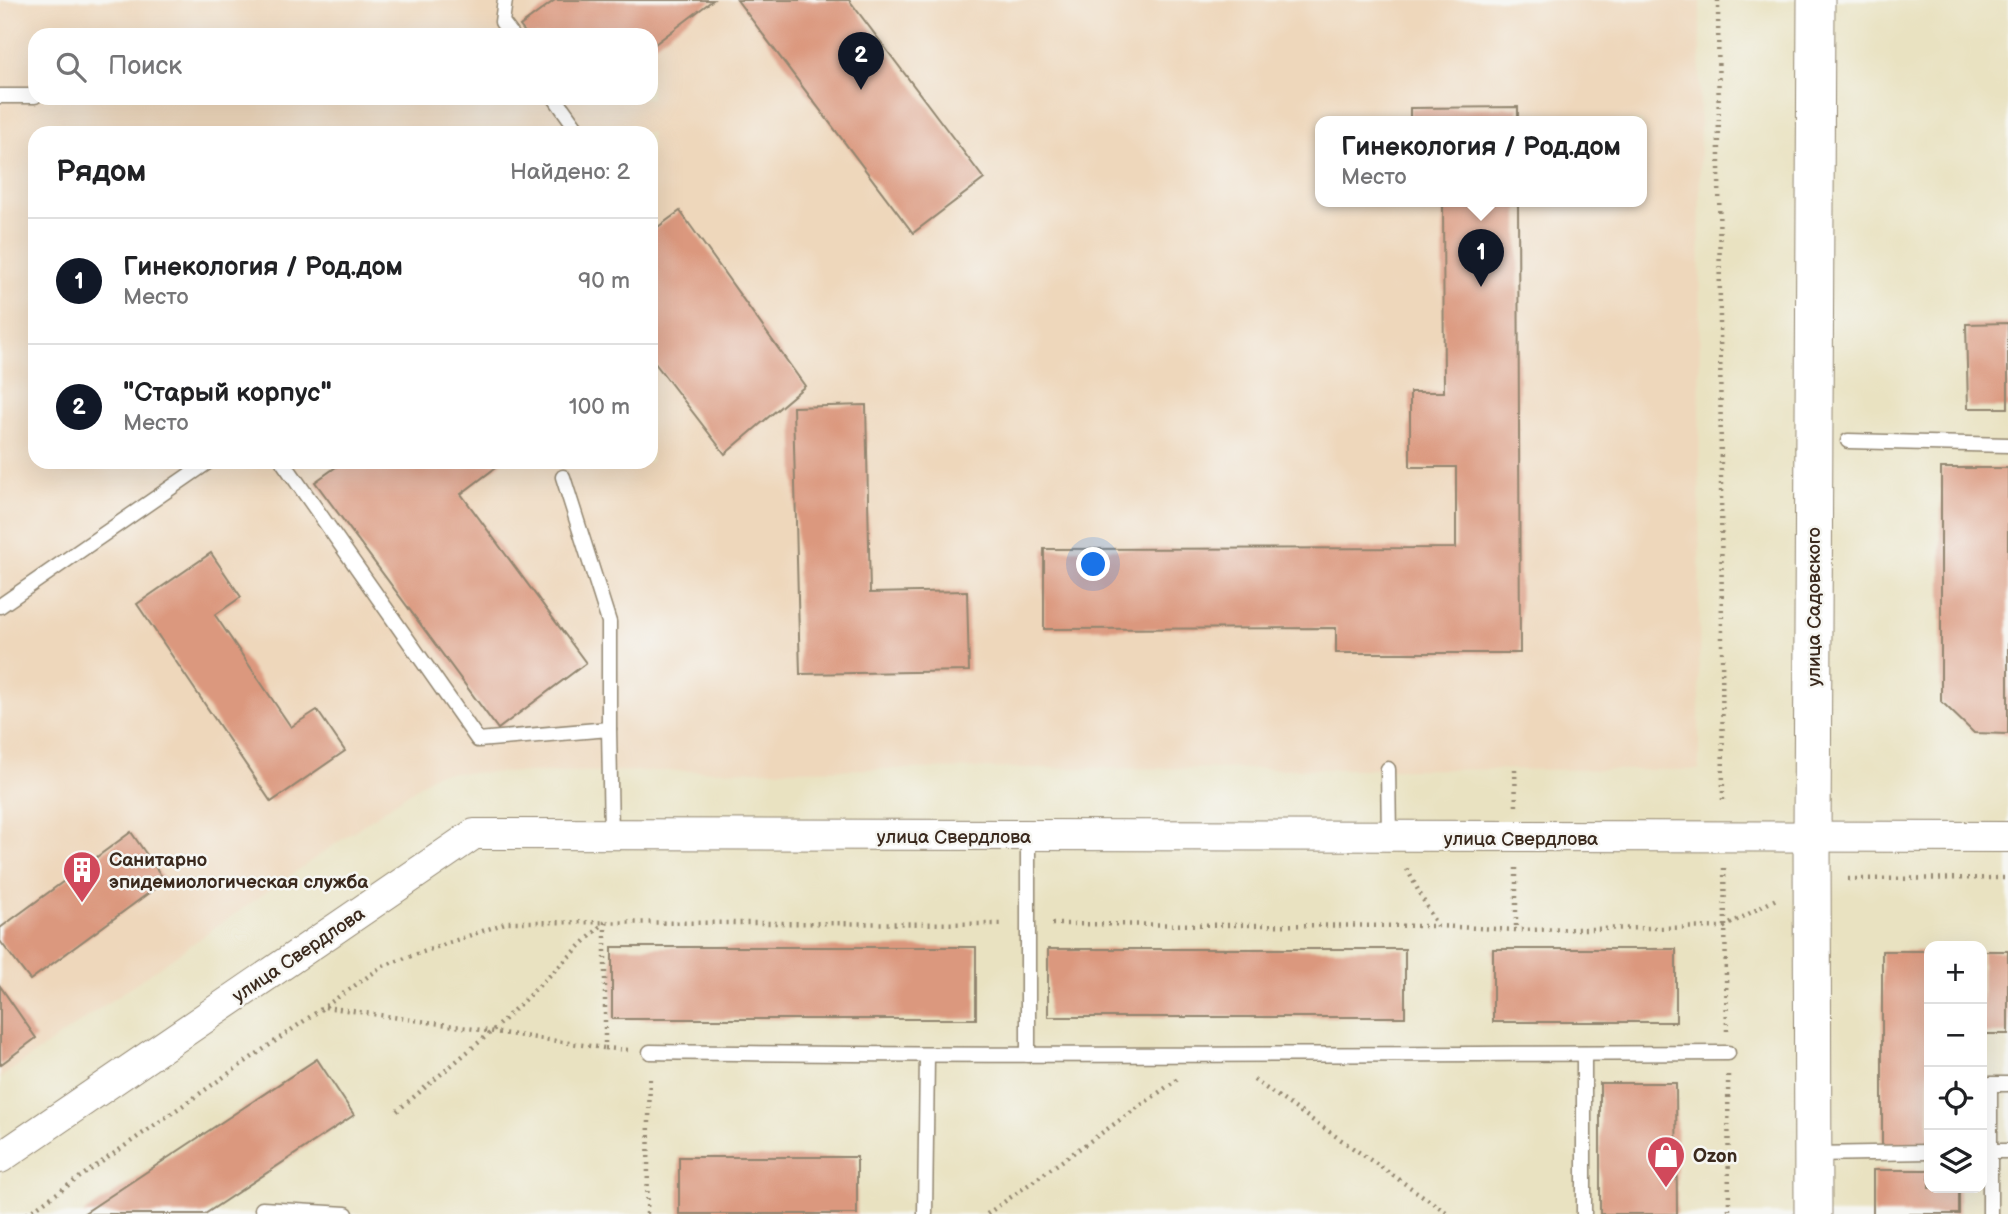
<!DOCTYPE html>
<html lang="ru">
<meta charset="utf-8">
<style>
:root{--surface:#fff;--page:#f2f2f2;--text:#202124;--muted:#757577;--line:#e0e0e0;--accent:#111827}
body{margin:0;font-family:"Balsamiq Sans",sans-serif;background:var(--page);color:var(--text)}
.controls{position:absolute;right:21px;bottom:21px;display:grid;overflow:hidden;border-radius:14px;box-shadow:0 7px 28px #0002}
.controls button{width:63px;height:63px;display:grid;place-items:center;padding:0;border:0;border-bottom:2px solid var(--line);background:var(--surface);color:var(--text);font:35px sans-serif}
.you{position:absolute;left:1094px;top:565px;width:24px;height:24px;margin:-18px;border:5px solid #fff;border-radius:50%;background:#1a73e8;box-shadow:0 0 0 10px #1a73e833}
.badge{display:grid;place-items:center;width:46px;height:46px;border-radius:50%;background:var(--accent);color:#fff;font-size:23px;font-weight:700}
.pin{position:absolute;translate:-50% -58px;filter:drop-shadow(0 2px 4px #0008)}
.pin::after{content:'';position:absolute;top:37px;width:24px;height:21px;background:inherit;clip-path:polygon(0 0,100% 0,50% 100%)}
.popup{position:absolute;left:1315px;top:116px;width:332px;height:91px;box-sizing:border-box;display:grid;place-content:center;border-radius:14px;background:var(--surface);filter:drop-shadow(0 2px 5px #0005);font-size:23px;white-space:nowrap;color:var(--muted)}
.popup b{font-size:26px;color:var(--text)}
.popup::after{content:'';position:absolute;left:50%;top:100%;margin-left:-14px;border:14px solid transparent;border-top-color:var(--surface)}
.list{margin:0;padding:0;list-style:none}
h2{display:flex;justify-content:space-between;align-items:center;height:91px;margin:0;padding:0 28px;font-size:30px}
h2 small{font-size:23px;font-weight:400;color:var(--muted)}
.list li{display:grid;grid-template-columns:46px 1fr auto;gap:21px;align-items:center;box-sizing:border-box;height:126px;padding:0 28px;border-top:2px solid var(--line)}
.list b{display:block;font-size:26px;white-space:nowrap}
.list p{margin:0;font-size:23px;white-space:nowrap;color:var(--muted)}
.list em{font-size:23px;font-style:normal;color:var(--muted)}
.icon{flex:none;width:38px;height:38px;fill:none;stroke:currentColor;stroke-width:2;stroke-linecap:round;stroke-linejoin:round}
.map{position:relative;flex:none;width:2008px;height:1214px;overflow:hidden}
.search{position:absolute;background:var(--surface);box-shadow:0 7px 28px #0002;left:28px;top:28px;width:630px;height:77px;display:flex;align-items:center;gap:18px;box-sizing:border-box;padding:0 24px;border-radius:21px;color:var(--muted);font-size:26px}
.panel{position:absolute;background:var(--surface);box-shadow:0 7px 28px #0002;left:28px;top:126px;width:630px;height:343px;border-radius:21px}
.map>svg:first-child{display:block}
.built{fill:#eed7bb;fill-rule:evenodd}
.building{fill:#db987e}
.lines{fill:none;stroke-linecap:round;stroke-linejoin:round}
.service-casing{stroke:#928670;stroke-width:17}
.minor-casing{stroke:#928670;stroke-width:32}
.tertiary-casing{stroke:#928670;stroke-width:39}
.path{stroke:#928670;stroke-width:4.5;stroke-dasharray:2 5;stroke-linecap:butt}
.service{stroke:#fff;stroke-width:14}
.minor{stroke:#fff;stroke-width:30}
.tertiary{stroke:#fff;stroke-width:37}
.labels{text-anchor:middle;stroke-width:5;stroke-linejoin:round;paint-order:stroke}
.street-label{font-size:19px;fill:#3b2a1e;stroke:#f6f6f2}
.poi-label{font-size:19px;font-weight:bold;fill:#3b2a1e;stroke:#f6f6f2;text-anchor:start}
</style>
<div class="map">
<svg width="2008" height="1214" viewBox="0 0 2008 1214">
<rect width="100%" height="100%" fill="#f6f6f2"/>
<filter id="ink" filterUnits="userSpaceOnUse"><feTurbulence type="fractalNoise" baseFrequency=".0143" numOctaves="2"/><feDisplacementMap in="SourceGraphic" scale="14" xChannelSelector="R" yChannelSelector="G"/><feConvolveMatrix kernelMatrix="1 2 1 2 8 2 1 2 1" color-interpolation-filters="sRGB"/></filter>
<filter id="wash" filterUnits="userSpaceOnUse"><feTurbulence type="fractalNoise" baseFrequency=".00686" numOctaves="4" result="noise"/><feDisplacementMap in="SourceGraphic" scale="28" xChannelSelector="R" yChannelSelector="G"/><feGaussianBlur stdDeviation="1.57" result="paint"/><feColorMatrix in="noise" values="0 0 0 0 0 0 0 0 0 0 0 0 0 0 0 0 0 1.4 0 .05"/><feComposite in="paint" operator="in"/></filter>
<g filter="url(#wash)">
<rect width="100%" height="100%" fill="#e9e2c1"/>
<path class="built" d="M0,0H1700L1699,770L1015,768L437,773L0,1078ZM35,35H651V98H35ZM1320,121H1642V201H1320ZM35,133H651V462H35Z"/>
<g id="blocks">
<g class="building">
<polygon points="555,0 713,0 651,47 651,35 527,35 520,26"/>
<polygon points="737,0 849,0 984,179 913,233"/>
<polygon points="1518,107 1518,121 1410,121 1410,108"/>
<polygon points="1443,201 1518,201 1520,653 1336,653 1336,628 1044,629 1044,549 1456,548 1456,467 1410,467 1410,392 1444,392"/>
<polygon points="680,211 805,386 725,454 651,358 651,232"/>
<polygon points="2008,323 2008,408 1968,408 1966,324"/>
<polygon points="866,405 870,593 967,591 969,671 800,674 793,407"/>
<polygon points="343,462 503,462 461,494 586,663 498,729 315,482"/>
<polygon points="1941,468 2008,468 2008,734 1974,733 1941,701"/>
<polygon points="211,553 241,597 215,615 291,727 317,710 345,751 271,802 137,604"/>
<polygon points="131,832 165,881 30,980 0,941 0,928"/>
<rect x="612" y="947" width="364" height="72"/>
<rect x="1048" y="949" width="357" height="68"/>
<rect x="1493" y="949" width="183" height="73"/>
<rect x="1882" y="951" width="47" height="198"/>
<rect x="1982" y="951" width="26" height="83"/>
<polygon points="0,986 36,1038 0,1065"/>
<polygon points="317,1059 354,1115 205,1214 83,1214"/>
<polygon points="1600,1083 1676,1083 1677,1214 1600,1214"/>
<rect x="679" y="1157" width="178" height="57"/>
<polygon points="1873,1170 1929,1170 1929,1188 1959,1188 1959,1214 1873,1214"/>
</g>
</g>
</g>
<g filter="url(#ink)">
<use href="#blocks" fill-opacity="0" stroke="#928670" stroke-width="2"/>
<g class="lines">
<defs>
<g id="service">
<polyline points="505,0 502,22 512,35"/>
<polyline points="0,96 35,96"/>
<polyline points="555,98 580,133"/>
<polyline points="1848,441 2008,445"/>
<polyline points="283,462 478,740 609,729 611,835"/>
<polyline points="563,477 609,622 609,729"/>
<polyline points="0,606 208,462"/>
<polyline points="1388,769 1389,837"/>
<polyline points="1028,836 1028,1055"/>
<path d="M650,1052C1010,1057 1369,1054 1728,1053"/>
<polyline points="1584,1054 1584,1214"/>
<polyline points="1983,1151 2008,1151"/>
<polyline points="1814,1154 1929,1152"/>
<polyline points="262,1209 346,1214"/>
<polyline points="925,1214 927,1056"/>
<polyline points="1990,1214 1990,1084 2008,1084"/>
</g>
<polyline id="minor" points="0,1158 474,834 2008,837"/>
<polyline id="tertiary" points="1813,1214 1812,838 1816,0"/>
</defs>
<use href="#service" class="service-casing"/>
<use href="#minor" class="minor-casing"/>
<use href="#tertiary" class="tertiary-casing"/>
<g class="path">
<polyline points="1718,0 1723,804"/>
<polyline points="1515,769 1516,807"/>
<polyline points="1516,868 1516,930"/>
<polyline points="1724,868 1727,1031"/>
<polyline points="1407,869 1437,926"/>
<polyline points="1848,879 2008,878"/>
<polyline points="605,922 605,1048 629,1050"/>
<polyline points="1052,924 1437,926 1516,930 1724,927 1778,898"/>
<polyline points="325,1007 604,1048"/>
<polyline points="1728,1075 1729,1214"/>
<polyline points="1254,1080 1449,1214"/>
<polyline points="397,1111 490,1033 605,922"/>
<polyline points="27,1214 383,966 508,922 1005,924"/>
<polyline points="647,1214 650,1074"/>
<polyline points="987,1214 1178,1079"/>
</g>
<use href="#service" class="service"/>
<use href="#minor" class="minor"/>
<use href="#tertiary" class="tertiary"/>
</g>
</g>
<defs>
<symbol id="building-pin" viewBox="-11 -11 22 30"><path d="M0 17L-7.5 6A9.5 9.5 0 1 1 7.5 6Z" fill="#d1495b" stroke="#f6f6f2"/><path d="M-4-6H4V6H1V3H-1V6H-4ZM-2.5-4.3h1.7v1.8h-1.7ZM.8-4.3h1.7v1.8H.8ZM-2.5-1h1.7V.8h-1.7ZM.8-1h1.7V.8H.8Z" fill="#fff"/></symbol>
<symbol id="shop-pin" viewBox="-11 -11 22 30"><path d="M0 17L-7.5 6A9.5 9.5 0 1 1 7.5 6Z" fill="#d1495b" stroke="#f6f6f2"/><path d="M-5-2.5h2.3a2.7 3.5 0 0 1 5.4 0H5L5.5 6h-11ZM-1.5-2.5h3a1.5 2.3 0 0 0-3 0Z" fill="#fff"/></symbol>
</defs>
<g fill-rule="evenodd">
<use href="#building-pin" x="60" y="848" width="44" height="60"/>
<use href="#shop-pin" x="1644" y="1133" width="44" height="60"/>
</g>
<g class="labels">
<g class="street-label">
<text transform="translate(1813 607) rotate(-90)" y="7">улица Садовского</text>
<text x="954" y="843">улица Свердлова</text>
<text x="1521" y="845">улица Свердлова</text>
<text transform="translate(298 954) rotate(-34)" y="7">улица Свердлова</text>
</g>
<g class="poi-label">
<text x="109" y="866">Санитарно<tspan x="109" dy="22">эпидемиологическая служба</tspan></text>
<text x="1693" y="1162">Ozon</text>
</g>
</g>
</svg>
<div class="controls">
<button>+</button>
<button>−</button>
<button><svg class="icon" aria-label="locate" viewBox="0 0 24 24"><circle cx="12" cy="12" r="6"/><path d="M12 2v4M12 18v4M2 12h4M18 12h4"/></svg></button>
<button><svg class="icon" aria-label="layers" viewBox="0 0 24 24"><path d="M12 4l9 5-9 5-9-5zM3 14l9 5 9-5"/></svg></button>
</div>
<div class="you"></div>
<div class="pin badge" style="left:1481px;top:287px">1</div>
<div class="popup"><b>Гинекология / Род.дом</b>Место</div>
<div class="pin badge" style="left:861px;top:90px">2</div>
<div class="search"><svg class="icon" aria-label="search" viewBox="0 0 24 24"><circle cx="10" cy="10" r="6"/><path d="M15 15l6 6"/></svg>Поиск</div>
<section class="panel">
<h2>Рядом<small>Найдено: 2</small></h2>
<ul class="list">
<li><span class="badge">1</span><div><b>Гинекология / Род.дом</b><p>Место</p></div><em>90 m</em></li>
<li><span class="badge">2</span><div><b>&quot;Старый корпус&quot;</b><p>Место</p></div><em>100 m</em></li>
</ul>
</section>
</div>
